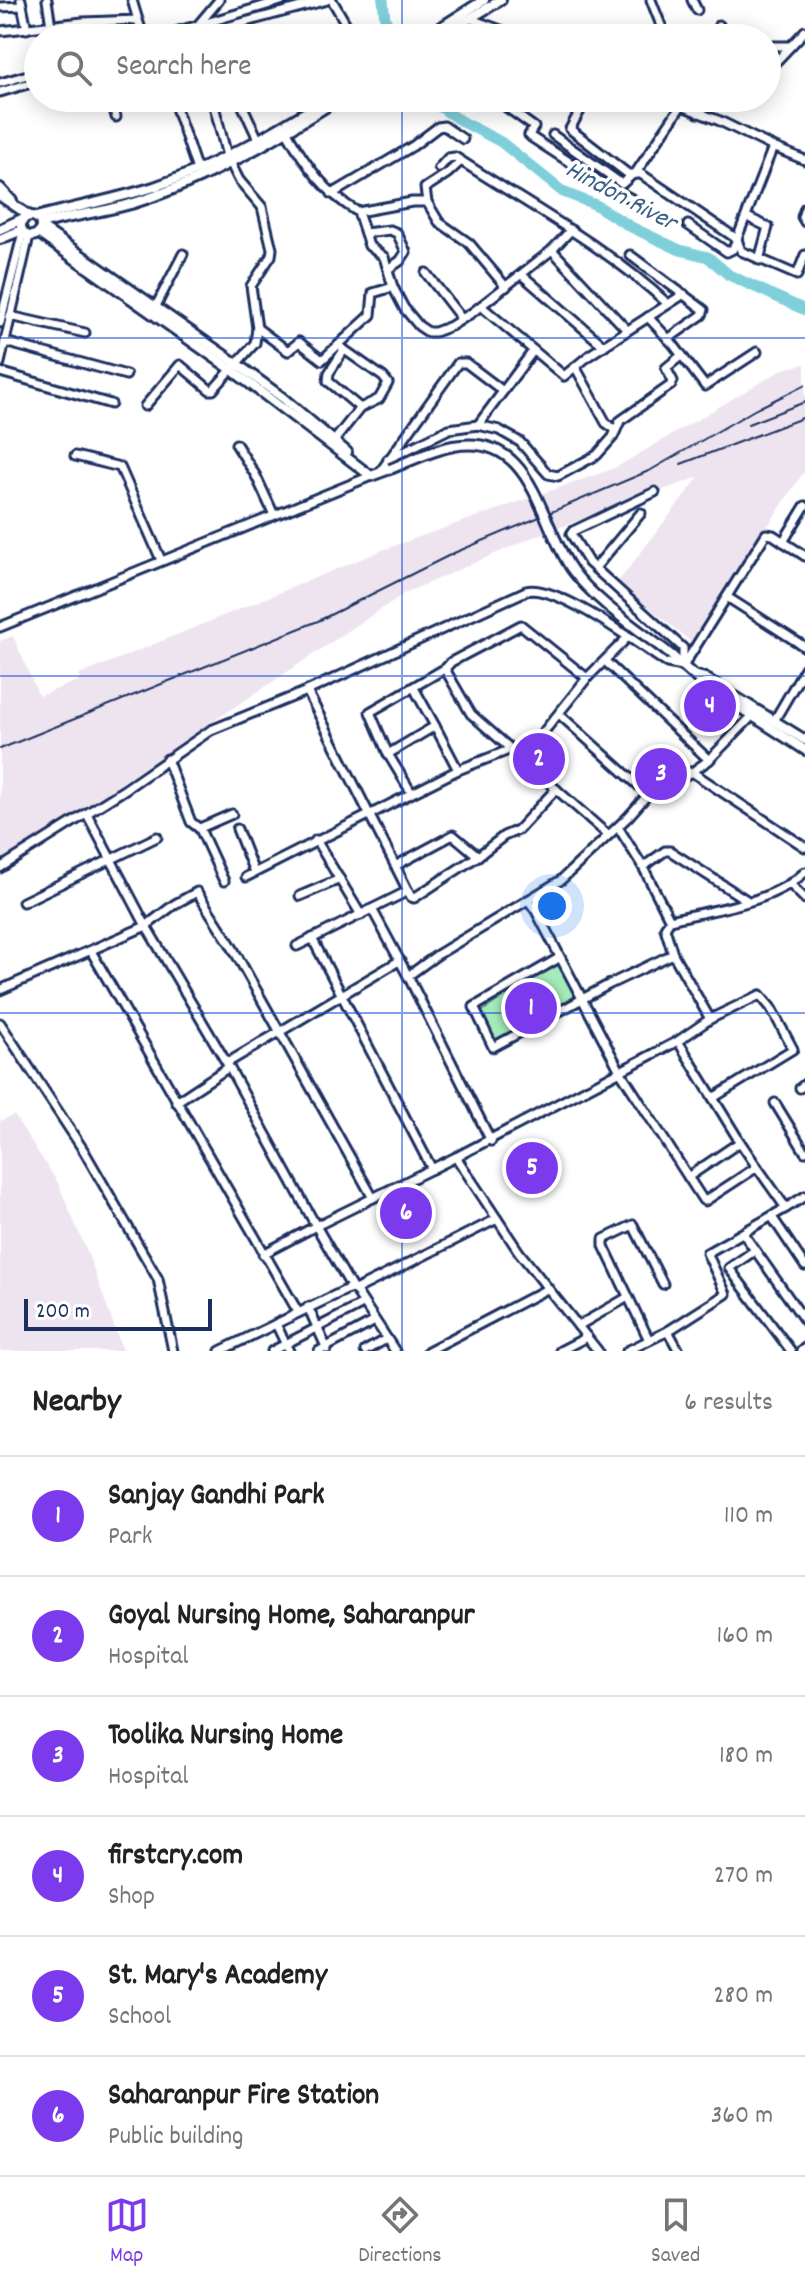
<!DOCTYPE html>
<style>
:root{--surface:#fff;--page:#f6f6f6;--text:#222;--muted:#767676;--line:#e0e0e0;--accent:#7c3aed}
body{margin:0;font-family:Dekko,sans-serif;background:var(--page);color:var(--text)}
.scale{position:absolute;left:24px;bottom:20px;width:188px;box-sizing:border-box;padding-left:8px;border:4px solid #1b2f5e;border-top:0;font-size:22px;line-height:28px;white-space:nowrap;color:#1b2f5e;-webkit-text-stroke:6px #fff;paint-order:stroke}
.you{position:absolute;left:552px;top:906px;width:28px;height:28px;margin:-20px;border:6px solid #fff;border-radius:50%;background:#1a73e8;box-shadow:0 0 0 12px #1a73e833}
.badge{display:grid;place-items:center;width:52px;height:52px;border-radius:50%;background:var(--accent);color:#fff;font-size:26px;font-weight:700}
.pin{position:absolute;translate:-50% -50%;border:4px solid #fff;box-shadow:0 2px 8px #0006}
.list{margin:0;padding:0;list-style:none}
h2{display:flex;justify-content:space-between;align-items:center;height:104px;margin:0;padding:0 32px;font-size:34px}
h2 small{font-size:26px;font-weight:400;color:var(--muted)}
.list li{display:grid;grid-template-columns:52px 1fr auto;gap:24px;align-items:center;box-sizing:border-box;height:120px;padding:0 32px;border-top:2px solid var(--line)}
.list b{display:block;font-size:30px;white-space:nowrap}
.list p{margin:0;font-size:26px;white-space:nowrap;color:var(--muted)}
.list em{font-size:26px;font-style:normal;color:var(--muted)}
.icon{flex:none;width:44px;height:44px;fill:none;stroke:currentColor;stroke-width:2;stroke-linecap:round;stroke-linejoin:round}
.map{position:relative;flex:none;width:805px;height:1351px;overflow:hidden}
.search{position:absolute;background:var(--surface);box-shadow:0 4px 20px #0003;left:24px;right:24px;top:24px;height:88px;display:flex;align-items:center;gap:20px;box-sizing:border-box;padding:0 28px;border-radius:44px;color:var(--muted);font-size:30px}
.sheet{height:824px;background:var(--surface)}
nav{display:flex;justify-content:space-around;align-items:center;box-sizing:border-box;height:112px;border-top:2px solid var(--line);background:var(--surface);font-size:22px;color:var(--muted)}
nav a{display:grid;justify-items:center;gap:4px}
nav .on{color:var(--accent)}
.map>svg:first-child{display:block}
.built{fill:#eee4f0}
.green{fill:#a3ebb9;stroke:#5f8d8c;stroke-width:2}
.lines{fill:none;stroke-linecap:round;stroke-linejoin:round}
.river{stroke:#7fcfdb;stroke-width:11}
.minor-casing{stroke:#1b2f5e;stroke-width:13}
.major-casing{stroke:#1b2f5e;stroke-width:14}
.minor{stroke:#fff;stroke-width:7}
.major{stroke:#fff;stroke-width:8}
.rail{stroke:#1b2f5e;stroke-width:2}
.major-bridge-casing{stroke:#1b2f5e;stroke-width:14;stroke-linecap:butt}
.major-bridge{stroke:#fff;stroke-width:8}
.grid{fill:none;stroke:#1d4ed8;stroke-width:2;stroke-opacity:0.55}
.labels{text-anchor:middle;stroke-width:7;stroke-linejoin:round;paint-order:stroke}
.water-label{font-size:26px;font-style:italic;fill:#395f84;stroke:#fff}
</style>
<div class="map">
<svg width="805" height="1351" viewBox="0 0 805 1351">
<rect width="100%" height="100%" fill="#fff"/>
<filter id="ink" filterUnits="userSpaceOnUse"><feTurbulence type="fractalNoise" baseFrequency=".0125" numOctaves="2"/><feDisplacementMap in="SourceGraphic" scale="16" xChannelSelector="R" yChannelSelector="G"/><feConvolveMatrix kernelMatrix="1 2 1 2 8 2 1 2 1" color-interpolation-filters="sRGB"/></filter>
<g filter="url(#ink)">
<g class="built">
<polygon points="805,364 805,470 691,642 618,582 699,477 536,536 405,593 20,851 0,861 0,641 13,636 39,696 80,680 79,675 385,549 615,468 783,369"/>
<polygon points="14,1115 58,1183 90,1259 123,1351 0,1351 0,1121"/>
</g>
<polygon class="green" points="560,959 587,1002 496,1046 478,1014"/>
<g class="lines">
<g class="river">
<polyline points="383,0 385,19 395,38"/>
<polyline points="427,98 461,121 501,142 563,192 596,205 631,227 680,250 708,257 729,275 805,310"/>
</g>
<defs>
<g id="minor">
<polyline points="21,0 27,29"/>
<polyline points="47,0 51,26"/>
<polyline points="332,0 354,38"/>
<polyline points="651,0 664,33"/>
<polyline points="692,0 697,10"/>
<polyline points="0,7 22,6"/>
<polyline points="468,18 523,38"/>
<polyline points="138,20 144,38"/>
<polyline points="198,25 219,0"/>
<polyline points="719,25 727,38"/>
<polyline points="0,31 83,22 138,20 132,0"/>
<polyline points="155,38 284,0"/>
<polyline points="186,38 327,0"/>
<polyline points="767,46 790,46"/>
<polyline points="767,71 805,31"/>
<polyline points="0,83 38,72"/>
<polyline points="0,92 38,81"/>
<polyline points="111,98 116,117"/>
<polyline points="239,98 258,139"/>
<polyline points="509,98 506,107 534,127 529,135 531,137 600,182 643,205"/>
<polyline points="587,98 570,129 628,174 641,174 737,239 741,251 797,275 805,255"/>
<polyline points="662,98 720,121 773,147 805,160"/>
<polyline points="176,108 197,170"/>
<polyline points="698,113 718,98"/>
<path d="M287,132C305,164 325,193 358,212L369,246L384,257L393,287L404,308L419,326L428,332H435L451,326L473,312L552,250L627,330"/>
<polyline points="553,135 622,184 631,176"/>
<path d="M439,168L448,158L455,157C527,204 604,245 668,304"/>
<polyline points="635,174 681,106"/>
<polyline points="332,194 413,146 438,127 444,126 463,139"/>
<polyline points="427,202 425,188 448,173 461,161"/>
<polyline points="805,208 802,217 805,222"/>
<polyline points="358,212 412,202 427,202 439,222 469,243 506,287"/>
<polyline points="747,217 768,227 759,260"/>
<polyline points="688,225 727,252 733,249 773,147"/>
<polyline points="365,233 390,230 397,233 406,252 400,261 388,269"/>
<polyline points="552,250 571,230"/>
<polyline points="630,255 704,310 702,315 668,339"/>
<polyline points="426,273 461,318"/>
<polyline points="522,275 604,346"/>
<polyline points="156,306 183,254"/>
<polyline points="481,306 564,376 591,354 684,294"/>
<polyline points="10,316 85,333"/>
<polyline points="648,317 673,344 705,386 757,352"/>
<polyline points="0,323 23,232"/>
<polyline points="257,328 288,351 299,342 322,360 371,315 373,293 393,287"/>
<polyline points="5,342 126,375"/>
<polyline points="344,350 329,373 328,381 360,408"/>
<polyline points="0,363 29,236"/>
<polyline points="576,368 606,423 616,430"/>
<polyline points="0,372 111,404"/>
<polyline points="145,406 180,365 210,390 213,390 255,343 257,328 251,286 271,256 272,249 262,207 239,180 227,156 212,98"/>
<polyline points="478,425 533,351"/>
<polyline points="334,441 360,408 379,399 388,383 383,377 339,346"/>
<polyline points="236,444 256,476 274,515"/>
<polyline points="75,456 120,467 161,560"/>
<polyline points="388,459 449,429 478,425 499,430 520,442 548,474 558,476 597,455 613,437 620,421 671,385 673,381 666,368 682,355"/>
<polyline points="380,472 458,363 466,363 503,391"/>
<polyline points="655,492 573,531 571,534 589,563 683,648 683,666"/>
<polyline points="783,542 805,506"/>
<polyline points="595,568 641,513"/>
<polyline points="727,597 805,647"/>
<polyline points="0,627 371,476"/>
<polyline points="606,662 709,760 692,772"/>
<polyline points="684,665 766,534 773,535 805,556"/>
<polyline points="414,688 435,726"/>
<polyline points="307,691 408,891 411,897 414,898 478,856 453,835 395,866"/>
<polyline points="559,714 648,794"/>
<polyline points="774,721 805,668"/>
<polyline points="388,754 370,712 446,668"/>
<polyline points="167,759 191,822 200,829 224,881"/>
<polyline points="522,759 587,678"/>
<polyline points="709,760 755,713"/>
<polyline points="411,792 388,754 435,726 458,770"/>
<polyline points="87,814 146,926 229,1067 316,1226 263,1254"/>
<polyline points="618,827 643,867 670,920"/>
<polyline points="200,828 232,814"/>
<polyline points="237,829 254,872"/>
<polyline points="608,835 471,714 445,669 451,662 521,625 587,678 627,638"/>
<polyline points="316,840 361,915"/>
<polyline points="478,856 504,836 518,830 556,789"/>
<polyline points="643,867 665,851 670,851 748,901"/>
<path d="M0,868L124,790L211,730L307,691L526,591C556,583 639,645 667,663L683,666"/>
<polyline points="246,877 458,770 509,750"/>
<polyline points="791,885 805,899"/>
<polyline points="300,896 340,879"/>
<polyline points="528,900 536,911 620,1071 703,1200 705,1201 757,1167 740,1142 688,1177"/>
<polyline points="23,902 157,837"/>
<polyline points="372,909 408,976"/>
<polyline points="312,938 432,1169"/>
<polyline points="297,946 408,891"/>
<polyline points="91,951 298,1312"/>
<polyline points="559,958 474,1007 493,1047 610,984 673,954"/>
<polyline points="0,990 146,926 175,904 197,892 231,945 373,1198"/>
<polyline points="710,1019 760,995 771,1008 793,1049 713,1098"/>
<polyline points="0,1023 84,1151 158,1279 173,1351"/>
<polyline points="678,1041 740,1142"/>
<polyline points="227,1063 399,961"/>
<polyline points="800,1088 805,1084"/>
<polyline points="176,1102 229,1067"/>
<polyline points="775,1103 805,1152"/>
<polyline points="491,1141 408,976 437,955 561,880 628,817 651,791 692,772 805,847"/>
<path d="M456,1157L678,1041L710,1019L673,954L665,928L670,920C714,909 771,904 805,872"/>
<polyline points="757,1167 786,1208 805,1196"/>
<polyline points="772,1217 805,1266"/>
<polyline points="743,1233 805,1321"/>
<polyline points="754,1251 729,1268 791,1351"/>
<polyline points="352,1288 316,1226 456,1157 519,1252 598,1351"/>
<polyline points="355,1290 497,1219"/>
<polyline points="308,1307 327,1349"/>
<polyline points="276,1324 289,1351"/>
<polyline points="578,1326 628,1297"/>
<polyline points="668,1331 726,1294 707,1253 786,1208"/>
<polyline points="649,1340 604,1246 604,1239 633,1225 663,1284"/>
<polyline points="220,1351 350,1288 356,1291 395,1351"/>
<polyline points="272,1351 363,1304"/>
<polyline points="319,1351 375,1321"/>
<polyline points="365,1351 386,1339"/>
<polyline points="428,1351 547,1289"/>
<polyline points="560,1351 587,1337"/>
<polyline points="627,1351 668,1331 679,1351"/>
<polyline points="801,1351 805,1348"/>
</g>
<g id="major">
<polyline points="424,38 484,0"/>
<polyline points="437,38 501,0"/>
<polyline points="0,188 12,201"/>
<polyline points="0,196 30,216"/>
<circle cx="31" cy="226" r="10"/>
<path d="M36,217C75,207 116,199 154,187C216,166 274,132 329,98"/>
<path d="M41,224C72,215 106,212 137,202C210,179 275,139 340,98"/>
<polyline points="41,227 237,364 283,398 347,452"/>
<polyline points="0,229 24,218"/>
<polyline points="38,233 232,370 371,476 390,469"/>
<polyline points="0,239 22,230"/>
<polyline points="671,655 702,683 805,750"/>
<polyline points="694,675 705,678 805,740"/>
</g>
</defs>
<use href="#minor" class="minor-casing"/>
<use href="#major" class="major-casing"/>
<use href="#minor" class="minor"/>
<use href="#major" class="major"/>
<g class="rail">
<polyline points="748,424 805,402"/>
<polyline points="681,464 805,417"/>
<polyline points="0,749 318,621 454,553 651,470 756,409 805,385"/>
</g>
<defs>
<path id="major-bridge" d="M390,469C410,461 432,450 453,446C534,431 538,523 573,571C596,602 640,630 671,655"/>
</defs>
<use href="#major-bridge" class="major-bridge-casing"/>
<use href="#major-bridge" class="major-bridge"/>
</g>
</g>
<path class="grid" d="M402,0V38M402,98V1351M0,338H805M0,676H805M0,1013H805"/>
<g class="labels">
<g class="water-label">
<text transform="translate(622 194) rotate(28)" y="9">Hindon River</text>
</g>
</g>
</svg>
<div class="scale">200 m</div>
<div class="you"></div>
<div class="pin badge" style="left:531px;top:1008px">1</div>
<div class="pin badge" style="left:539px;top:759px">2</div>
<div class="pin badge" style="left:661px;top:774px">3</div>
<div class="pin badge" style="left:710px;top:706px">4</div>
<div class="pin badge" style="left:532px;top:1168px">5</div>
<div class="pin badge" style="left:406px;top:1213px">6</div>
<div class="search"><svg class="icon" aria-label="search" viewBox="0 0 24 24"><circle cx="10" cy="10" r="6"/><path d="M15 15l6 6"/></svg>Search here</div>
</div>
<section class="sheet">
<h2>Nearby<small>6 results</small></h2>
<ul class="list">
<li><span class="badge">1</span><div><b>Sanjay Gandhi Park</b><p>Park</p></div><em>110 m</em></li>
<li><span class="badge">2</span><div><b>Goyal Nursing Home, Saharanpur</b><p>Hospital</p></div><em>160 m</em></li>
<li><span class="badge">3</span><div><b>Toolika Nursing Home</b><p>Hospital</p></div><em>180 m</em></li>
<li><span class="badge">4</span><div><b>firstcry.com</b><p>Shop</p></div><em>270 m</em></li>
<li><span class="badge">5</span><div><b>St. Mary's Academy</b><p>School</p></div><em>280 m</em></li>
<li><span class="badge">6</span><div><b>Saharanpur Fire Station</b><p>Public building</p></div><em>360 m</em></li>
</ul>
</section>
<nav>
<a class="on"><svg class="icon" aria-label="map" viewBox="0 0 24 24"><path d="M3 6l6-2 6 2 6-2v14l-6 2-6-2-6 2zM9 4v14M15 6v14"/></svg>Map</a>
<a><svg class="icon" aria-label="directions" viewBox="0 0 24 24"><path d="M12 3l9 9-9 9-9-9zM9 14v-3h6M13 9l2 2-2 2"/></svg>Directions</a>
<a><svg class="icon" aria-label="saved" viewBox="0 0 24 24"><path d="M7 4h10v16l-5-4-5 4z"/></svg>Saved</a>
</nav>
